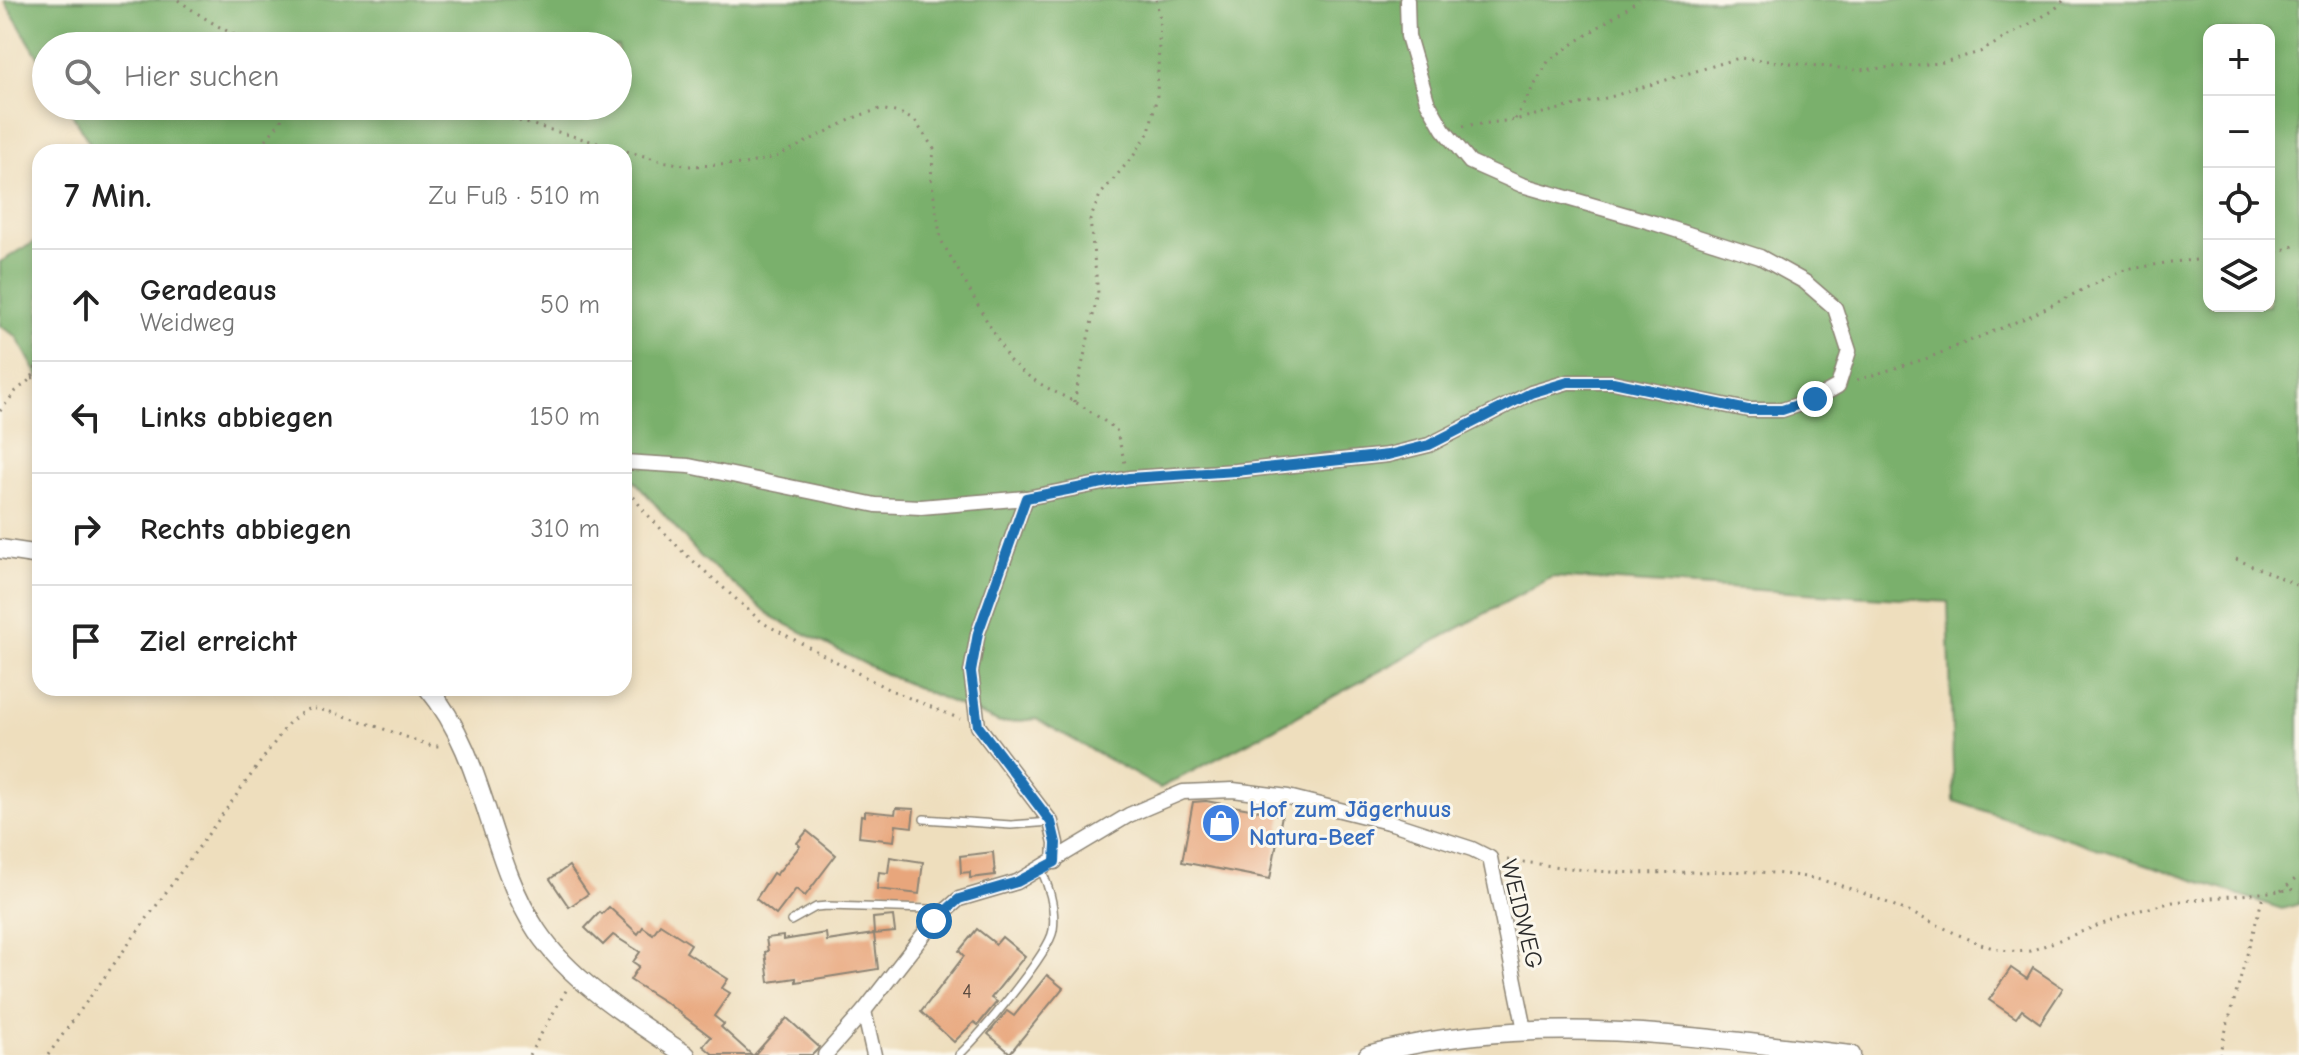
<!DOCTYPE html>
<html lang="de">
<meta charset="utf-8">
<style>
:root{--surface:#fff;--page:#f2f2f2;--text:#222;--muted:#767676;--line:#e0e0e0}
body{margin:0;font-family:"Comic Neue",sans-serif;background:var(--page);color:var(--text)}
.controls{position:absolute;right:24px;top:24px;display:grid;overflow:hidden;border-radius:16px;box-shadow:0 4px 12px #0003}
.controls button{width:72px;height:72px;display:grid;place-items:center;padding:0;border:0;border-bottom:2px solid var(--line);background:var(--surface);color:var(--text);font:40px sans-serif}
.stop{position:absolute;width:24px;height:24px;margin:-18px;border:6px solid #1f6fb2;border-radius:50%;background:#fff}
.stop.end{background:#1f6fb2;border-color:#fff;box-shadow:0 2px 8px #0008}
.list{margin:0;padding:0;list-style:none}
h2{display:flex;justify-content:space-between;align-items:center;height:104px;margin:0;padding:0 32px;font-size:34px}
h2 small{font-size:26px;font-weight:400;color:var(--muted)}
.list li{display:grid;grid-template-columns:52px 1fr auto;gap:24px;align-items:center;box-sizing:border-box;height:112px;padding:0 32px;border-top:2px solid var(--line)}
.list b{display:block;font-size:30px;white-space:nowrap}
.list p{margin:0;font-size:26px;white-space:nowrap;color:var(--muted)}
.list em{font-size:26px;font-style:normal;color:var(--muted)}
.icon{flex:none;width:44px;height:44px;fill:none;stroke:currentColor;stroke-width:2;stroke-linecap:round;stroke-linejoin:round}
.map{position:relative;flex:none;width:2299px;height:1055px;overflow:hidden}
.search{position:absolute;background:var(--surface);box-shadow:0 4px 12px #0003;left:32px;top:32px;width:600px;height:88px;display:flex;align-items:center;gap:20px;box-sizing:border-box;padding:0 28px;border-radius:44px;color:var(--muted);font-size:30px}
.panel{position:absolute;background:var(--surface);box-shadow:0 4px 12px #0003;left:32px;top:144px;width:600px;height:552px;border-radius:24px}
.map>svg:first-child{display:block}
.forest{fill:#7ab06c;stroke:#526e4c;stroke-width:2;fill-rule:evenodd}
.building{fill:#e8a67b}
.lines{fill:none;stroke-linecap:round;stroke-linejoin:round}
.service-casing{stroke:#8c8474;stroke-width:10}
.minor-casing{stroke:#8c8474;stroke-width:17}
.tertiary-casing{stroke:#8c8474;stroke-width:21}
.path{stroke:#8c8474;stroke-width:3;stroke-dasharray:2 6;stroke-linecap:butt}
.service{stroke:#fff;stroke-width:7}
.minor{stroke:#fff;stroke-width:14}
.tertiary{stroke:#fff;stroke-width:18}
.route{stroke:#1f6fb2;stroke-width:10}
.labels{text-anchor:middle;stroke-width:6;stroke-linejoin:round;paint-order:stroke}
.number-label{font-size:20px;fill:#5a4a3f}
.shop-label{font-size:24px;font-weight:bold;fill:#366cbe;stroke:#fbf7ec;text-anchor:start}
.street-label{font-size:24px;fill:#2b2b2b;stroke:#fbf7ec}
</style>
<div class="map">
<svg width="2299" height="1055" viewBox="0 0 2299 1055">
<rect width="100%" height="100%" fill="#fbf7ec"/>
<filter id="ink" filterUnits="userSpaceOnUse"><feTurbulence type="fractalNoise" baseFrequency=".0125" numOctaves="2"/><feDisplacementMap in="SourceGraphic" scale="16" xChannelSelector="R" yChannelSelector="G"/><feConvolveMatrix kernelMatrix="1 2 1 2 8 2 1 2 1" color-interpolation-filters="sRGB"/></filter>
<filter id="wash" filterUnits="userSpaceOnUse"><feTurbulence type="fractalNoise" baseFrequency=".006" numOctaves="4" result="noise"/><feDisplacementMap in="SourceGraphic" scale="32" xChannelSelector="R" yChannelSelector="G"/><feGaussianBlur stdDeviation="1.8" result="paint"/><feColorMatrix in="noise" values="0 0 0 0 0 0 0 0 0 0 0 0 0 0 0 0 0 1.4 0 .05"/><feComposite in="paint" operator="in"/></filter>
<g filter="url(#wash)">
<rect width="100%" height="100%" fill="#eedebd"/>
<g class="forest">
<path d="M4,0H2299V904L2282,909L1954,801L1948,602L1552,577L1272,730L1160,788L1036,719L1000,723L885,674L774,618L700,556L629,474L624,473V152H95L67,106H618V46H46V70ZM2209,30H2269V306H2209Z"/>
<polygon points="40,239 40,379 16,336 0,326 0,262"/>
</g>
<g id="blocks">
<g class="building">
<polygon points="1206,801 1282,815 1270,879 1182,862 1193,802"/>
<polygon points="896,808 914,809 912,827 896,825 894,841 859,837 861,815 865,816 865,811 895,814"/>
<polygon points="807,831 836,855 805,896 796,889 776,915 756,899 773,873 776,875 800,846 797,843"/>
<polygon points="993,852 995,875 970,878 970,872 961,873 960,856"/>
<polygon points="890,857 923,862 919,894 877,889 879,872 888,873"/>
<polygon points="569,866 588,894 569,907 550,879"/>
<polygon points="609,907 638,934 643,927 653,934 660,924 691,944 686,952 728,979 722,988 730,993 714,1016 724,1024 721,1027 752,1055 714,1055 703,1046 711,1037 668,1004 630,980 639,966 633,962 640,952 613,935 603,945 585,928 600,912 602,914"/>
<polygon points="893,916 895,932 874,934 873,918"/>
<polygon points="977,929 996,944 1002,937 1025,956 991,998 997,1002 991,1009 978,1025 974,1022 954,1042 921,1012 964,956 959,951"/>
<polygon points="826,933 827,941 874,934 878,969 796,982 796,978 769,982 765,952 768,951 766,938 783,936 783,940"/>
<polygon points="2011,968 2027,979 2033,968 2063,988 2040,1023 2022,1010 2016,1018 1989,1000"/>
<polygon points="1047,975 1063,988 1010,1053 988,1034 1007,1011 1014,1016"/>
<polygon points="787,1018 819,1047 817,1050 812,1055 754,1055"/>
</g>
</g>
</g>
<g filter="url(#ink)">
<use href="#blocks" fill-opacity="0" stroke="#8c8474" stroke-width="2"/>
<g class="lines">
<defs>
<g id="service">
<polyline points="924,819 1011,825 1051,822"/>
<polyline points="791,921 816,907 827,906 930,909 942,912"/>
<path d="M959,1055C978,1037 1050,953 1053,930C1056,910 1049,887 1041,869"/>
</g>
<g id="minor">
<polyline points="624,462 689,466 876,505 921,507 1026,498 1129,478 1236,471 1388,455 1429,445 1531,393 1568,382 1613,382 1748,410 1782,410 1815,399 1838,386 1849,351 1835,308 1805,282 1760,257 1654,223 1522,185 1470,162 1443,129 1427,101 1408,36 1407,0"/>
<polyline points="1026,498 978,633 971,672 978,726 1051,822 1056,843 1055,862"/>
<polyline points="864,1011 874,1055"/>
<polyline points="825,1055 864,1011 934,921 959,899 1017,882 1129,815 1183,792 1233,790 1288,797 1392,823 1472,849 1490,858 1525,1030"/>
</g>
<g id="tertiary">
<polyline points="0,549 40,555"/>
<path d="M428,688C486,757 488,857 537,931C571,982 635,1021 686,1055"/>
<path d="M1368,1055C1527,1011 1690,1036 1851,1055"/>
</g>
</defs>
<use href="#service" class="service-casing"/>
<use href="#minor" class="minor-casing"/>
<use href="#tertiary" class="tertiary-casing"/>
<g class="path">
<path d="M178,0C205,19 231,36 263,46"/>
<path d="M465,106L662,161L690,166L745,164L776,157L858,116L880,109L900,113L915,121L934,149L931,178L941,240L1009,360C1030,380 1047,388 1073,401C1088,409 1102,420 1116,429L1125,463"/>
<polyline points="1515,119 1549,60 1639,0"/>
<polyline points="1463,126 1514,120 1610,97 1739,58 1859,70 1940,63 1980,52 2054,10 2064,0"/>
<polyline points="256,152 281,121 284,106"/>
<polyline points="2269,255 2299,244"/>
<polyline points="32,378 40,375"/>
<polyline points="1857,380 1928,358 2028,317 2120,271 2171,262 2209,259"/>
<polyline points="1074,402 1098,293 1090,220 1100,195 1134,155 1149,132 1157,95 1160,19 1156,0"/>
<polyline points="0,411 16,391 32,378 40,354"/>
<polyline points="624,484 644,511 682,551 763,623 888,689 960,719"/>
<polyline points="2236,559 2299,586"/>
<path d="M1507,860C1541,864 1576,870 1611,872C1687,876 1768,862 1842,886C1871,895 1900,908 1927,920C1961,935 1992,955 2030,951L2137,911L2173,902L2299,889"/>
<polyline points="2281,891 2299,876"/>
<path d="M48,1055L288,724C294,719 302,711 309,709C326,706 410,739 432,746H444"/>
<polyline points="529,1055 567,989"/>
<polyline points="2219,1055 2264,893"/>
</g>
<use href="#service" class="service"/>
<use href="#minor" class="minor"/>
<use href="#tertiary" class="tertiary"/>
</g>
</g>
<g class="lines" filter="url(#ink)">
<polyline class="route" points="934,921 959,899 1017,882 1055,862 1056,843 1051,822 978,726 971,672 978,633 1026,498 1129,478 1236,471 1388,455 1429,445 1531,393 1568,382 1613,382 1748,410 1782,410 1815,399"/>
</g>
<defs>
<symbol id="shop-disc" viewBox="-11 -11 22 22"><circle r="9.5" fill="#3f7fe0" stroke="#fbf7ec"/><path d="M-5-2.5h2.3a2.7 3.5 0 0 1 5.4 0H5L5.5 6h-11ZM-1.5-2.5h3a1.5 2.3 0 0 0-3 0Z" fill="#fff"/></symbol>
</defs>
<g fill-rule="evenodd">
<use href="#shop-disc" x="1199" y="801" width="44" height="44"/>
</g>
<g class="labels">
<g class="number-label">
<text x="967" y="998">4</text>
</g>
<g class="shop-label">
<text x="1249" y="817">Hof zum Jägerhuus<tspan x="1249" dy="28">Natura-Beef</tspan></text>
</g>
<g class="street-label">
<text transform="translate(1522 914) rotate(76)" y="8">WEIDWEG</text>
</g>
</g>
</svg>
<div class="controls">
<button>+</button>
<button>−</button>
<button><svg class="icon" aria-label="locate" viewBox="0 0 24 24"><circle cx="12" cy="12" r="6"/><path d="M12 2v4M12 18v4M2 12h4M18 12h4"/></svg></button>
<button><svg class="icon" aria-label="layers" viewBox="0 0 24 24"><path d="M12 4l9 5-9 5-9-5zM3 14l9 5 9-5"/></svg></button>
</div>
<div class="stop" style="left:934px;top:921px"></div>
<div class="stop end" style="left:1815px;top:399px"></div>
<div class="search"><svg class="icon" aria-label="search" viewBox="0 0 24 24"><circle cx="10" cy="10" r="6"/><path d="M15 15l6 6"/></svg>Hier suchen</div>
<section class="panel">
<h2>7 Min.<small>Zu Fuß · 510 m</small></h2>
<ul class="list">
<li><svg class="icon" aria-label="ahead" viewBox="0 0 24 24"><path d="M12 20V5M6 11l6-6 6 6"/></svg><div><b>Geradeaus</b><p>Weidweg</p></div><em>50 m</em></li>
<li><svg class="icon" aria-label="left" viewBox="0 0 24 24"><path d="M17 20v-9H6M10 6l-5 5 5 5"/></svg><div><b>Links abbiegen</b></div><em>150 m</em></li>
<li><svg class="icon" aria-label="right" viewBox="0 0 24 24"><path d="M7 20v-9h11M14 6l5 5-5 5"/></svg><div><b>Rechts abbiegen</b></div><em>310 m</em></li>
<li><svg class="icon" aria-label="arrive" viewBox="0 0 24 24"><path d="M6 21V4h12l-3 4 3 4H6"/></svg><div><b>Ziel erreicht</b></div></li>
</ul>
</section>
</div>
